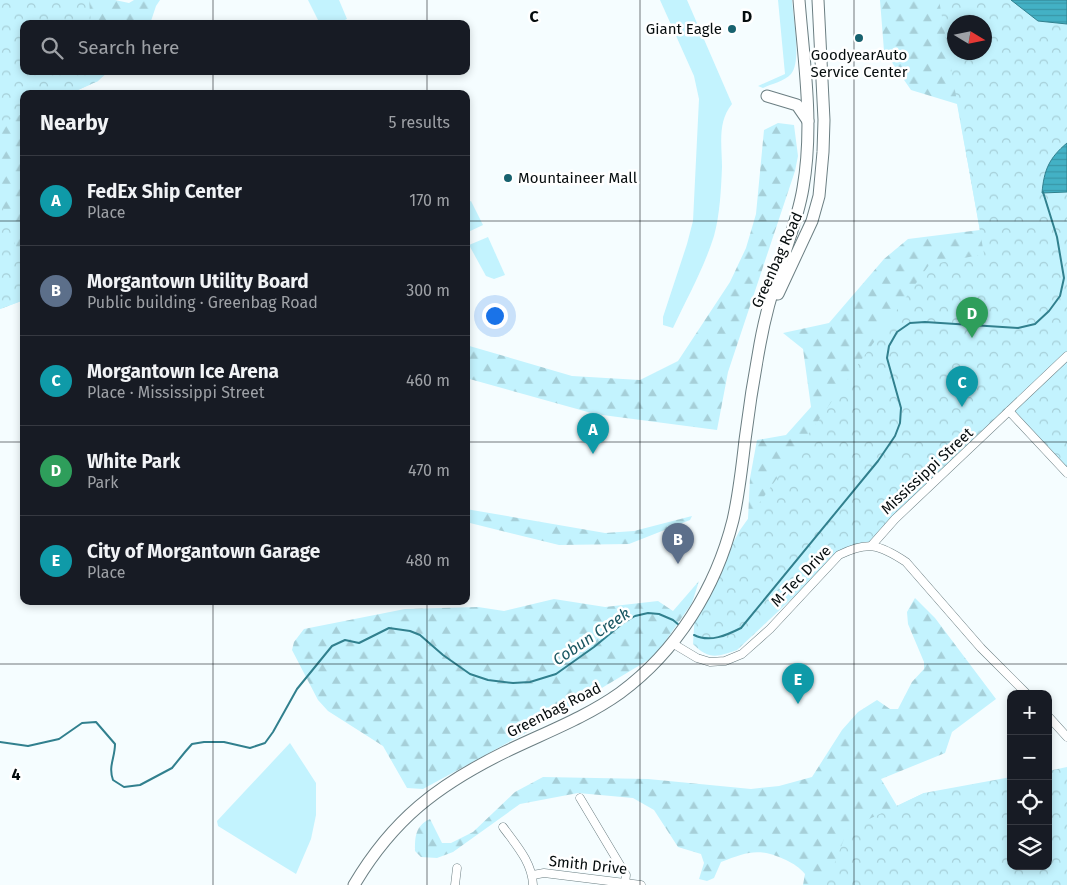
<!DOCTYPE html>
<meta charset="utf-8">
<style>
:root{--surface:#171b24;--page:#20242c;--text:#f1f3f6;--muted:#9ea1a6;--line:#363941;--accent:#b45309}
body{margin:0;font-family:"Fira Sans",sans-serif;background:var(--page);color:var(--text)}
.controls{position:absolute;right:15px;bottom:15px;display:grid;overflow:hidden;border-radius:10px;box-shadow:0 2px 8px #0003}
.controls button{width:45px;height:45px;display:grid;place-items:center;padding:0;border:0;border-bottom:1px solid var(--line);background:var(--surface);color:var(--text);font:25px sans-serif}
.compass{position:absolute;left:947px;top:15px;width:45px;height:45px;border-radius:50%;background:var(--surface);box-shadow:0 2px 8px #0003;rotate:100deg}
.you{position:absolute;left:494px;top:315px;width:18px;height:18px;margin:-12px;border:4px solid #fff;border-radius:50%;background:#1a73e8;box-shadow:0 0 0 8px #1a73e833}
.badge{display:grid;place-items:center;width:32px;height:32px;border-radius:50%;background:var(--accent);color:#fff;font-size:16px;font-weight:700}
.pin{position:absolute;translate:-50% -41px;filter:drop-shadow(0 1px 2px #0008)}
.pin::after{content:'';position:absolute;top:26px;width:18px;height:15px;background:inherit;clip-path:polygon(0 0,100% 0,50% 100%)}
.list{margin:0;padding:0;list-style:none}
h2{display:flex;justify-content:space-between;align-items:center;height:65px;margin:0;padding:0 20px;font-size:21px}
h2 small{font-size:16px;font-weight:400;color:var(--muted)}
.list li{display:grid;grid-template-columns:32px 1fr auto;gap:15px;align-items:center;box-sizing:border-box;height:90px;padding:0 20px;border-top:1px solid var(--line)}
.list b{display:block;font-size:19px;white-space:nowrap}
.list p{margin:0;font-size:16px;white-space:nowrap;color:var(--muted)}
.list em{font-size:16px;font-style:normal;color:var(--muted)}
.icon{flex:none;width:28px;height:28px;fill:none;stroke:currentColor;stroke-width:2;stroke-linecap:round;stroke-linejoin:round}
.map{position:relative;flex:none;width:1067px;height:885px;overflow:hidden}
.search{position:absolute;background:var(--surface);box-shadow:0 2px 8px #0003;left:20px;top:20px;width:450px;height:55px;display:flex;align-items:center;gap:12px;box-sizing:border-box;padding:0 18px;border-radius:10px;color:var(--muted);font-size:19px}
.panel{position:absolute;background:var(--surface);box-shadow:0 2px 8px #0003;left:20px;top:90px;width:450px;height:515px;border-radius:10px}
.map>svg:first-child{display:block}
.green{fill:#c3f3fe}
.forest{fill:url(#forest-firs)}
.park{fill:url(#park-crowns);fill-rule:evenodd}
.water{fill:url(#water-rules);stroke:#31808e}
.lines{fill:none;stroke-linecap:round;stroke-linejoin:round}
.stream{stroke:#31808e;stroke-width:2}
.street-casing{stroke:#6b7e82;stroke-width:9}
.secondary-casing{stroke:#6b7e82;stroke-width:13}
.street{stroke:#fff;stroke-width:8}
.secondary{stroke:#fff;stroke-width:11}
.grid{fill:none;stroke:#060d0e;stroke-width:1;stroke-opacity:0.55}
.poi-dot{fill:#17626f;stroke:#fff;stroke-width:2}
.labels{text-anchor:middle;stroke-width:5;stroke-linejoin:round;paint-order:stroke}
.poi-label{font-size:15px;fill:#060d0e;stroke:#fff;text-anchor:end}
.street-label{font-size:15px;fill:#060d0e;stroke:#fff}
.water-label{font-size:16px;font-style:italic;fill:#1a5762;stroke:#fff}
.grid-label{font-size:16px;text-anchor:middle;font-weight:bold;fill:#060d0e;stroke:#fff;stroke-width:5;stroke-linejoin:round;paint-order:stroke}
</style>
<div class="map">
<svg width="1067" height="885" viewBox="0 0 1067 885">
<defs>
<pattern id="forest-firs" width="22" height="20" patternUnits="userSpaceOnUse" patternTransform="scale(1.25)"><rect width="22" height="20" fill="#c3f3fe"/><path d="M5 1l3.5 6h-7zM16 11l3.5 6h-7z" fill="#a6cfd8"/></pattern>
<pattern id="park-crowns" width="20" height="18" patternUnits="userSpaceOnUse" patternTransform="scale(1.25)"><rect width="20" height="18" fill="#c3f3fe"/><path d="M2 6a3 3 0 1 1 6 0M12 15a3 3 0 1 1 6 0" fill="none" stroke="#a6cfd8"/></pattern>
<pattern id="water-rules" width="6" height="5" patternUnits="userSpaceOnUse" patternTransform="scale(1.25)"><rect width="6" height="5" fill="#43b1c5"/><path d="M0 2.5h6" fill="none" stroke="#3997a8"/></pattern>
</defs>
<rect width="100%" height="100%" fill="#f5fdff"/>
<g class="green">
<polygon points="308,0 339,0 347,19 336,24 320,24"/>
<path d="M660,0H687L732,104C717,122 722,146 722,167C721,190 720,214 714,236C704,268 687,298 673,328L663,325V317L687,244L693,221L699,99L694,76Z"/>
<path d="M778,0H792C793,17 802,61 791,74C785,81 771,84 763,88L758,86L785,74Z"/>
<polygon points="471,201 483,225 466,233 466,203"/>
<polygon points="488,237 505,275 494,279 486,276 469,245"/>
<polygon points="290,743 316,783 316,815 311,839 296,874 218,826 217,821"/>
</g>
<g class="forest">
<polygon points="67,0 115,0 129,3 134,0 160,0 156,6 150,24 71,24"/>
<polygon points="880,0 959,0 954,22 954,52 984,52 984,22 972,0 1067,143 807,529 748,519 750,478 757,440 786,435 811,407 803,349 783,333 829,323 884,259 908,239 980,230 957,104 911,90 884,51"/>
<polygon points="69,71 109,71 98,81 69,94 24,94 24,300 0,309 0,76"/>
<polygon points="778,123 794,125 798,156 795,171 728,372 717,430 595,414 466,378 466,345 572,376 640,380 678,361 730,282 746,248 756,214 764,130"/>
<polygon points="466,509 605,533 634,531 692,516 690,520 629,544 559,545 466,522"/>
<polygon points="699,581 692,603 655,656 542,724 423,789 407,788 383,746 328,711 318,700 292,650 294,642 304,629 405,609 478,607 504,611 554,599 605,607 658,601 673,611"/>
<path d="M915,598L935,618L996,699L952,732L945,753L881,779L897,806L924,793L1011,866H1048L1067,885H803L805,874C799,867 794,864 786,860C759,847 747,852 721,862L714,878L707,881L699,879L704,863L701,854L678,847L654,810L633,798L578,793L520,804L453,852L437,858L421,857L415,851C415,837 415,826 430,819L442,843H451L473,832L515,792L543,777L648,779L751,789L779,786L812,777L842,730L858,712L877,700L890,709H898L912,682L924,669V662L908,624L907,612Z"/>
</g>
<g class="park">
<polygon points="0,0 89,0 91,24 24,24 24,71 97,71 98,81 69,94 24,94 24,113 0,124"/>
<path d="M939,0H1067V473L1009,411L872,545L849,550L830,563L737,650C717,657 709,660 693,644L695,612L740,530L929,265L984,254ZM954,22H984V52H954Z"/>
<polygon points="0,199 24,271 24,300 0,309"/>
<polygon points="1067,767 1067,885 826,885 848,829 924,793 1011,777 1011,866 1048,866 1048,771"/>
</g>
<g class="water">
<polygon points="1011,0 1067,0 1067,24 1038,21"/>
<path d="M1067,143V192L1042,193C1044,170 1049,158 1067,143Z"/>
</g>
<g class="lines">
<g class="stream">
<path d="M694,635C710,643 727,635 741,628L878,461L895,436L900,423L901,408L887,358L889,346L897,332L910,323L925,322L1018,328L1035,324L1049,311L1060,296L1064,278L1057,237L1043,192"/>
<path d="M0,742L28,746L59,739L82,723L96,722L115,744C115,758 108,766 113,780L124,787L140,785L172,768L185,752L192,744L204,742H224L250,748L265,743L273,732L297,689L332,646L345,640L359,643L389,628L410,631L420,635L443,655L470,674L488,680L513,683L530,682L556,674L594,647L623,623L635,616L648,613L659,614L673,620L679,625"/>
</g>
<defs>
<g id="street">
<polyline points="1009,411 1067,473"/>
<polyline points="872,545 895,519 1067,356"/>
<path d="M672,643L697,658L710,662L725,661L742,654L770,629L839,555C868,541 879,544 906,562L981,648L1027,694"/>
<polyline points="1048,716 1067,737"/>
<polyline points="580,798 626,875 625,883"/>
<path d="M503,827C516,845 532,862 533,885"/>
<polyline points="533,875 544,873 641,885"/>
<polyline points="455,885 457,868"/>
</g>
<g id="secondary">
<polyline points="767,96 797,105 808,121"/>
<polyline points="778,294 812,221 819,196 823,152 824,120 818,0"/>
<path d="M354,885C393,819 438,785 505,752C544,733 585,718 620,693C677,651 716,588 733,520C739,494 742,467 745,440C749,408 754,376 760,344C765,316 773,288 782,261C790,237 799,213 803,188C814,125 804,63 799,0"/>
</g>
</defs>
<use href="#street" class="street-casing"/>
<use href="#secondary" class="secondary-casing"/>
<use href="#street" class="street"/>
<use href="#secondary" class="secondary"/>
</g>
<path class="grid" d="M213,0V24M427,0V24M640,0V885M854,0V885M213,71V94M427,71V94M0,221H24M466,221H1067M0,442H24M466,442H1067M213,601V885M427,601V885M0,664H1067"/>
<g class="poi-dot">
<circle cx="732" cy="29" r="5"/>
<circle cx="859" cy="38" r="5"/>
<circle cx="508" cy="178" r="5"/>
</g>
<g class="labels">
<g class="poi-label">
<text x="722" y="34">Giant Eagle</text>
<text x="859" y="60" text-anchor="middle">GoodyearAuto<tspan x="859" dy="17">Service Center</tspan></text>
<text x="518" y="183" text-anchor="start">Mountaineer Mall</text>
</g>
<g class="street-label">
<text transform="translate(777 260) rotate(-66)" y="5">Greenbag Road</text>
<text transform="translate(927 471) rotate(-43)" y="5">Mississippi Street</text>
<text transform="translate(801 576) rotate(-46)" y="5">M-Tec Drive</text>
<text transform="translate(554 710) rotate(-27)" y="5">Greenbag Road</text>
<text transform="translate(588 865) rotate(6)" y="5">Smith Drive</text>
</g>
<g class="water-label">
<text transform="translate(591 636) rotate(-34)" y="6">Cobun Creek</text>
</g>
</g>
<g class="grid-label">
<text x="534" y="22">C</text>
<text x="747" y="22">D</text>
<text x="16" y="780">4</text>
</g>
</svg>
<div class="controls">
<button>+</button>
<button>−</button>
<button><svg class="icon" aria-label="locate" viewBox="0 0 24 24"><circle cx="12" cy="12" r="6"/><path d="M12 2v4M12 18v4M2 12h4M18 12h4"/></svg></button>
<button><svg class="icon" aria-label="layers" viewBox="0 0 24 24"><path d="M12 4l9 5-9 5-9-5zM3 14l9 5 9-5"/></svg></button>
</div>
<svg class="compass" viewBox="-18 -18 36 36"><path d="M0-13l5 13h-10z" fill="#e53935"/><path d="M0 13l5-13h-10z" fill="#9ea1a6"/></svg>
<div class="you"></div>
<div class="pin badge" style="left:593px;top:454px;background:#0f9aa8">A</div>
<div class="pin badge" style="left:678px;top:564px;background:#5c6f8a">B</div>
<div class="pin badge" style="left:962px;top:407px;background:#0f9aa8">C</div>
<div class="pin badge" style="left:972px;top:338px;background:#2e9e5b">D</div>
<div class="pin badge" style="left:798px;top:704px;background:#0f9aa8">E</div>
<div class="search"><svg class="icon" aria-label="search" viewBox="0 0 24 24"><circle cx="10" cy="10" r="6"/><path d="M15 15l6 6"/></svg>Search here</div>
<section class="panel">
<h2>Nearby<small>5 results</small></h2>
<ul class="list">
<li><span class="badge" style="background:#0f9aa8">A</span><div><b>FedEx Ship Center</b><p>Place</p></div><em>170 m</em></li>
<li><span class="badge" style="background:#5c6f8a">B</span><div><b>Morgantown Utility Board</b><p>Public building · Greenbag Road</p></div><em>300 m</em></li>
<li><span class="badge" style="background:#0f9aa8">C</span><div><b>Morgantown Ice Arena</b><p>Place · Mississippi Street</p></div><em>460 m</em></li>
<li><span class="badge" style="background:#2e9e5b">D</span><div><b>White Park</b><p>Park</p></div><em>470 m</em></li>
<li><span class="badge" style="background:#0f9aa8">E</span><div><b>City of Morgantown Garage</b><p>Place</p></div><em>480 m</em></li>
</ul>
</section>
</div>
